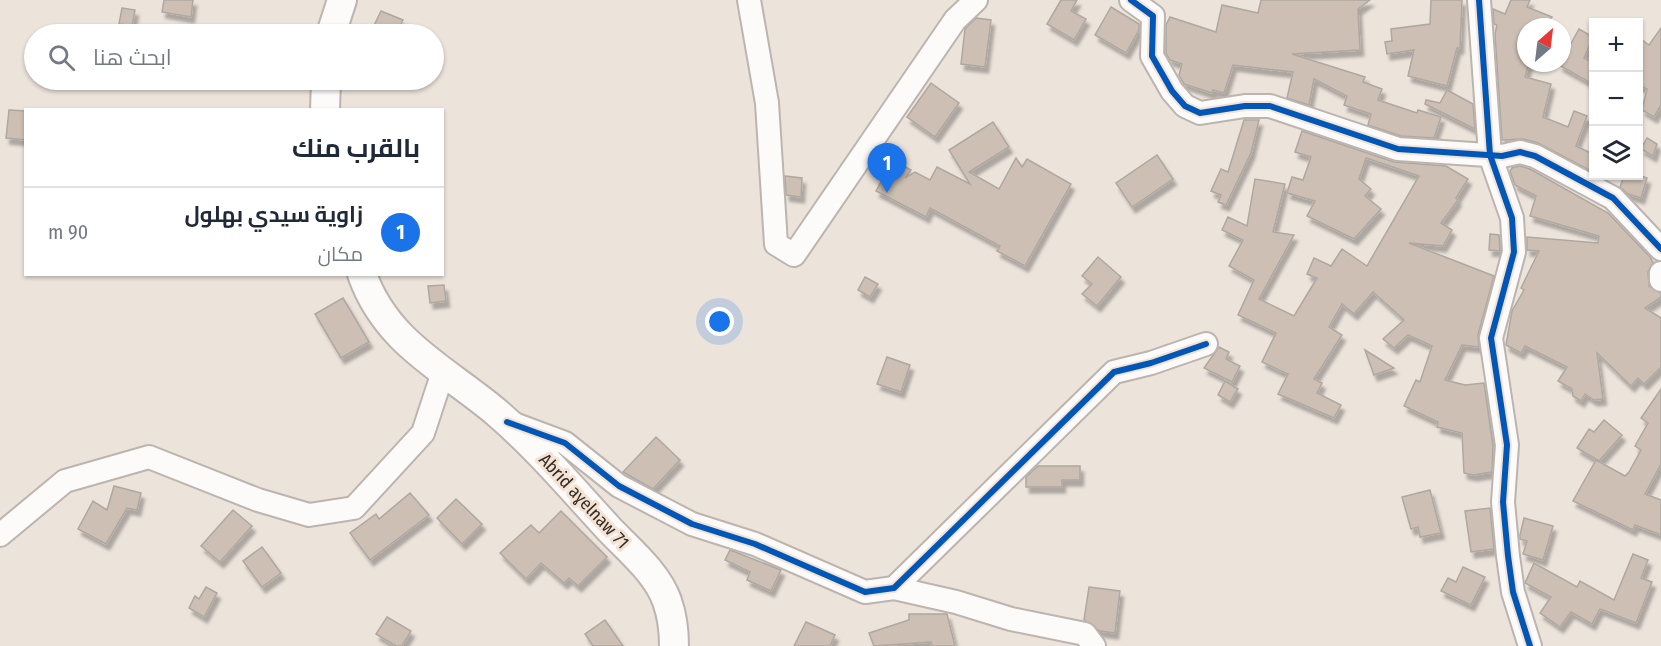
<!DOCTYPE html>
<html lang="ar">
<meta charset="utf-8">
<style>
:root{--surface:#fff;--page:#f6f6f7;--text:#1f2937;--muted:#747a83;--line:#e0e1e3;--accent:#1a73e8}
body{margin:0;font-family:"Fira Sans Condensed",Cairo,sans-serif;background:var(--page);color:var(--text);direction:rtl}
.controls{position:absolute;right:18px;top:18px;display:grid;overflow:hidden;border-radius:0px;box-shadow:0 2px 4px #0004}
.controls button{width:54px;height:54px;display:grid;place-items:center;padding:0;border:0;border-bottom:2px solid var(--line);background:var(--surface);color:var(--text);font:30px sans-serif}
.compass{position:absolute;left:1517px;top:18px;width:54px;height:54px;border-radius:50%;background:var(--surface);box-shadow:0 2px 4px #0004;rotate:28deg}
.you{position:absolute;left:720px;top:322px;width:21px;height:21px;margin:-15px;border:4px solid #fff;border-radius:50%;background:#1a73e8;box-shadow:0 0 0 9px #1a73e833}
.badge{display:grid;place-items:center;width:39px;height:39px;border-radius:50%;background:var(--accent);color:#fff;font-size:20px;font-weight:700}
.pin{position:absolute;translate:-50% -50px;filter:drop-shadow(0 2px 3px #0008)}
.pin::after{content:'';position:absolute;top:32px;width:21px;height:18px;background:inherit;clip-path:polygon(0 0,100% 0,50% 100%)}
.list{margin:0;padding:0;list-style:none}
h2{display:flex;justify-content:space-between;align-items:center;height:78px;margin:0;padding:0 24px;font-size:26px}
h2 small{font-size:20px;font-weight:400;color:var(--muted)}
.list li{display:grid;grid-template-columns:39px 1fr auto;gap:18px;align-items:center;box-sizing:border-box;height:90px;padding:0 24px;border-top:2px solid var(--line)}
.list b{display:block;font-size:22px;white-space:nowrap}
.list p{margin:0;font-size:20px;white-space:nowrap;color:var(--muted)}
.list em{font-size:20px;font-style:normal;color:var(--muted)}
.icon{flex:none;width:33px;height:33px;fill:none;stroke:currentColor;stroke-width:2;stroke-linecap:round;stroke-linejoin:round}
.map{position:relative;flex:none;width:1661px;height:646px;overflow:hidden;direction:ltr}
.search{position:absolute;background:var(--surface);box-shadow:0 2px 4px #0004;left:24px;top:24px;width:420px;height:66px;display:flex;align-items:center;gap:15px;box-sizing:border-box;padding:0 21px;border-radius:33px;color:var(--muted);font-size:22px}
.panel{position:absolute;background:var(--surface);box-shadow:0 2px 4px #0004;left:24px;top:108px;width:420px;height:168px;border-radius:0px;direction:rtl}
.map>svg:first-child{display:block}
.building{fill:#cdbfb3;stroke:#aea8a1;stroke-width:1.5;filter:url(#shadow)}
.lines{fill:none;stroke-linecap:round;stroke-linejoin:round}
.minor-casing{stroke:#bcb4ae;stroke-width:26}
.major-casing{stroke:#bcb4ae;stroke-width:32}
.minor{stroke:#fcfbfa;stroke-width:22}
.major{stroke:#fcfbfa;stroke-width:28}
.cycleway-casing{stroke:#f4e2d3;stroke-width:10}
.cycleway{stroke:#0057b8;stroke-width:6}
.labels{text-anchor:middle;stroke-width:6;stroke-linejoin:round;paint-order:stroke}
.street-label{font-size:18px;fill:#342d27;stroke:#f4e2d3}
</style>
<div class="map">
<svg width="1661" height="646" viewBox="0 0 1661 646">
<defs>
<filter id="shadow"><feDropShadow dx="3.5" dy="6" stdDeviation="1.5" flood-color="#0004"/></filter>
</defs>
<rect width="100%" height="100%" fill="#ece3db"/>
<g class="building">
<polygon points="164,0 193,0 191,17 162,12"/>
<polygon points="1061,0 1077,0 1071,11 1086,19 1074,40 1047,24"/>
<polygon points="1261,0 1370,0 1358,9 1360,50 1292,54 1365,77 1363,82 1382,89 1378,100 1417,113 1418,110 1441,117 1434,138 1401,136 1368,125 1371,114 1344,105 1347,96 1314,79 1309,105 1287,98 1293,72 1233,65 1224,93 1213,90 1212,93 1184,84 1179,75 1182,64 1170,60 1166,53 1166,25 1170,17 1216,32 1222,5 1258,13"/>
<polygon points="1431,0 1462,0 1460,48 1457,48 1447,86 1408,76 1414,50 1387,54 1385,42 1392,41 1391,29 1430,24"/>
<polygon points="1511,0 1530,0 1527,7 1552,17 1548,27 1526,27 1526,63 1529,63 1525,77 1551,84 1543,117 1568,127 1574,111 1587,116 1576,146 1593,154 1593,172 1538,143 1523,139 1502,140 1495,34 1497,25 1494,24 1493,9 1505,14"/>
<polygon points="1111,7 1139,24 1139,30 1126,53 1095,35"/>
<polygon points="122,8 135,10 132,26 119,24"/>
<polygon points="381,11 403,20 396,34 370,34"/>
<polygon points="976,18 991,20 985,67 961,64 965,29"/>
<polygon points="1661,28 1661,105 1654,117 1642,110 1647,89 1638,85 1638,37 1649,45"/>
<polygon points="1579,29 1593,37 1584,58 1593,63 1593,73 1589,82 1559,65"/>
<polygon points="931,83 959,103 935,137 907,117"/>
<polygon points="1447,90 1473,104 1475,129 1425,104 1426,100 1440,103"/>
<polygon points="9,110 26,111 26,140 6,138"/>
<polygon points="1244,120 1259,120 1251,153 1226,205 1218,202 1221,195 1211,191 1221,169 1228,172"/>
<polygon points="993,122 1009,147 969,172 999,189 1016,158 1022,167 1027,159 1071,184 1025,266 997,251 1000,246 930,208 926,217 876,191 893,160 911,170 905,178 915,172 930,180 937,167 970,184 949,150"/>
<polygon points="1302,131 1394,162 1446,166 1468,179 1456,198 1458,200 1441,223 1452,230 1443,246 1409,243 1494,276 1478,335 1479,347 1462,345 1445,380 1465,385 1484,383 1493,446 1492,472 1473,475 1464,473 1462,433 1437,427 1438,422 1404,406 1416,380 1420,382 1432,346 1408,335 1394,348 1383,339 1404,320 1373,292 1354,314 1342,304 1329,327 1342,335 1314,379 1322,383 1317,393 1341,405 1334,418 1278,394 1288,374 1262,362 1276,333 1238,315 1254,280 1229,266 1243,240 1222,230 1228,217 1247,226 1255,179 1285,184 1273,232 1294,235 1259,299 1294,316 1317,278 1307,274 1314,258 1331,266 1342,249 1367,266 1419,176 1366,158 1359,179 1371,189 1365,196 1381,209 1354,239 1307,216 1315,201 1287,193 1292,177 1303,180 1311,157 1295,152"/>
<polygon points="1647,138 1657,144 1653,156 1641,149"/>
<polygon points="1157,155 1173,179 1132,207 1116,183"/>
<polygon points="1520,166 1530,169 1608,213 1650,257 1653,263 1648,272 1649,286 1661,293 1661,297 1645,308 1661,318 1661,367 1644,384 1638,378 1631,386 1597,353 1603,399 1594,400 1585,394 1581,401 1573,396 1572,389 1558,381 1567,367 1525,346 1521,353 1506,345 1512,311 1524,290 1521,288 1539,251 1527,250 1527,237 1598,243 1599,236 1530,216 1536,196 1515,185 1510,171 1512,168"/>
<polygon points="1638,175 1647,178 1641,198 1628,194 1620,187 1624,176"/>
<polygon points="785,176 802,178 801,197 786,195"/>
<polygon points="1490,234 1499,235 1500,251 1489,250"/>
<polygon points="1098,257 1121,277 1097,306 1082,294 1092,284 1082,276"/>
<polygon points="865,277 878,284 870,297 858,290"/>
<polygon points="444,285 446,301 430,303 428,286"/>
<polygon points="343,298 369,342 341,358 315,314"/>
<polygon points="1219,347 1229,352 1226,359 1240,366 1232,382 1204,368"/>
<polygon points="1365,350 1394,368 1374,375"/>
<polygon points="887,357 910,365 901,392 877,384"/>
<polygon points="1225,381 1238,389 1230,402 1218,395"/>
<polygon points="1661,389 1661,464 1645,494 1661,500 1661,535 1635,525 1633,530 1573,501 1596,460 1625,476 1629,472 1641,450 1635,446 1648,423 1641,418"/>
<polygon points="1604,420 1622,435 1599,461 1577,448 1589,429 1594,432"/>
<polygon points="656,437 680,460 653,489 623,472"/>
<polygon points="1038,466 1080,466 1080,480 1062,480 1062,487 1026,487 1026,477"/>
<polygon points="114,486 141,493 137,510 127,508 106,544 78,529 93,501 107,510"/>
<polygon points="1430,490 1441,533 1420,537 1418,527 1411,529 1402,497"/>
<polygon points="410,493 429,515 370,560 350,533 376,514 379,519"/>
<polygon points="456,499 482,524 462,544 437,518"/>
<polygon points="1490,508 1494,549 1471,552 1465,511"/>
<polygon points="233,510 252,526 220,562 201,546"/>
<polygon points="561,511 607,557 578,586 569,578 564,583 541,563 526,579 500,553 531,525 539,533"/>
<polygon points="1524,518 1553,526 1543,560 1523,554 1527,541 1520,539 1520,535"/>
<polygon points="262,547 281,573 262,587 243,561"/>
<polygon points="730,550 781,570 771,591 747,580 750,572 725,560"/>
<polygon points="1633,554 1648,560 1641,578 1652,582 1636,623 1600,609 1592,624 1571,612 1560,627 1540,613 1551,597 1525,583 1534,563 1577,587 1580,581 1614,600"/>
<polygon points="1463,567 1485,577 1471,605 1441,591 1448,578 1456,582"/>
<polygon points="206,587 217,593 204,617 189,608 195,596 199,599"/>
<polygon points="1089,587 1120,591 1115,633 1100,631 1084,620"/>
<polygon points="909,614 947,614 955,646 932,646 931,642 874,646 869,633 909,620"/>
<polygon points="387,617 411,631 402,646 396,646 376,634"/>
<polygon points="605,620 623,646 593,646 585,634"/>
<polygon points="806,622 835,635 830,646 794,646"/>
</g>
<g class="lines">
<defs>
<g id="minor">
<polyline points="749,0 767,103 776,244 794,255 955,20 976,0"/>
<polyline points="1131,0 1153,16 1152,56 1172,91 1185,106 1200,113 1245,106 1270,106 1398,149 1502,156 1520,152 1535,156 1613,198 1661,249"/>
<polyline points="1479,0 1490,155 1512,218 1514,252 1491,338 1507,445 1503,502 1508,556 1513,592 1530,646"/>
<polyline points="1661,273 1661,280"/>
<polyline points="514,424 565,443 619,486 692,524 755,544 865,592 894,588 1114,372 1151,363 1206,344"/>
<polyline points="0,535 65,481 149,457 258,500 309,515 354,508 423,433 443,372"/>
<polyline points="894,588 956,602 1011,619 1085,634 1094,646"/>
</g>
<g id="major">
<polyline points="331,34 342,0"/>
<polyline points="325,110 326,80"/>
<path d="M362,274C386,343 445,369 496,412C538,448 573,490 610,530C630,551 657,573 667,601C672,615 674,632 674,646"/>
</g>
</defs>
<use href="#minor" class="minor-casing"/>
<use href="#major" class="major-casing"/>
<use href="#minor" class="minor"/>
<use href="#major" class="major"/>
<defs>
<g id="cycleway">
<polyline points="1131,0 1153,16 1152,56 1172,91 1185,106 1200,113 1245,106 1270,106 1398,149 1502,156 1520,152 1535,156 1613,198 1661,249"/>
<polyline points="1479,0 1490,155 1512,218 1514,252 1491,338 1507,445 1503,502 1508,556 1513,592 1530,646"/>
<polyline points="507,422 565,443 619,486 692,524 755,544 865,592 894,588 1114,372 1151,363 1206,344"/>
</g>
</defs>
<use href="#cycleway" class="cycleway-casing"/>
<use href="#cycleway" class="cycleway"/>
</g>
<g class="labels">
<g class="street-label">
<text transform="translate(584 501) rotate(47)" y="6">Abrid aɣelnaw 71</text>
</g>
</g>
</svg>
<div class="controls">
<button>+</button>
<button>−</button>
<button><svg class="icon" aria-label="layers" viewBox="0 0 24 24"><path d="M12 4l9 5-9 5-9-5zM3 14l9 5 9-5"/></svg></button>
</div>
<svg class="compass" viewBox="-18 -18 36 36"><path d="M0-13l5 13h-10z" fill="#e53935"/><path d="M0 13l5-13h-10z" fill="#747a83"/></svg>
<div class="you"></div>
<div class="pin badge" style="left:887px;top:193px">1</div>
<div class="search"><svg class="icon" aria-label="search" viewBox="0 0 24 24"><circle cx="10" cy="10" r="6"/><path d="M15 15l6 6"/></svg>ابحث هنا</div>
<section class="panel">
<h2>بالقرب منك<small></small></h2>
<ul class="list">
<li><span class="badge">1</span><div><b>زاوية سيدي بهلول</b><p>مكان</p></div><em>90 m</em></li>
</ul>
</section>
</div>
